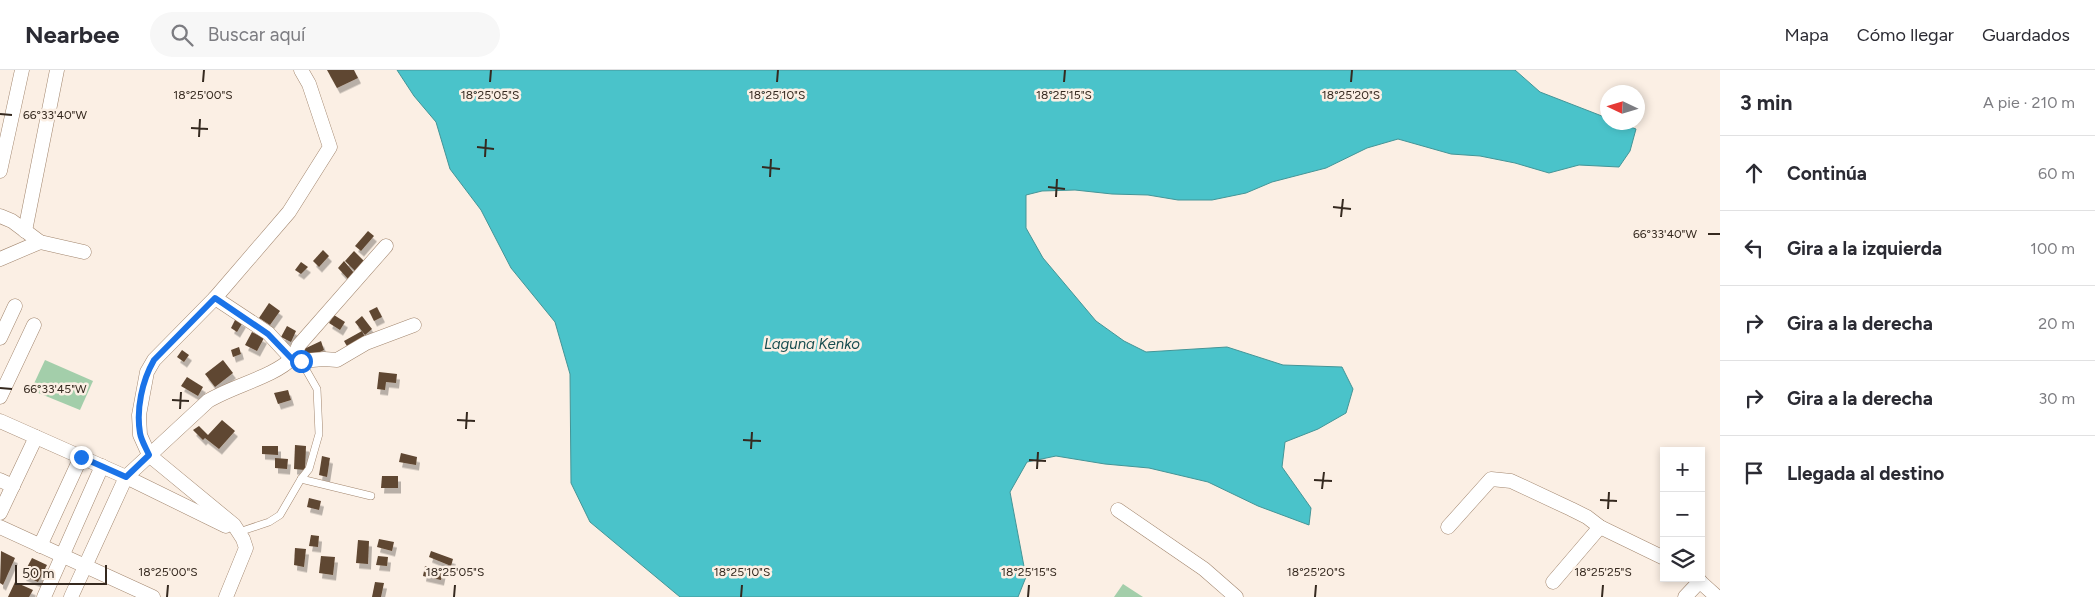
<!DOCTYPE html>
<html lang="es">
<meta charset="utf-8">
<style>
:root{--surface:#fff;--page:#f7f7f7;--text:#2b2b33;--muted:#7c7c81;--line:#e1e1e2}
body{margin:0;font-family:Figtree,sans-serif;background:var(--page);color:var(--text)}
.controls{position:absolute;right:15px;bottom:15px;display:grid;overflow:hidden;border-radius:0px;box-shadow:0 2px 8px #0003}
.controls button{width:45px;height:45px;display:grid;place-items:center;padding:0;border:0;border-bottom:1px solid var(--line);background:var(--surface);color:var(--text);font:25px sans-serif}
.compass{position:absolute;left:1600px;top:15px;width:45px;height:45px;border-radius:50%;background:var(--surface);box-shadow:0 2px 8px #0003;rotate:274deg}
.scale{position:absolute;left:15px;bottom:12px;width:92px;box-sizing:border-box;padding-left:5px;border:2px solid #35291f;border-top:0;font-size:14px;line-height:18px;white-space:nowrap;color:#35291f;-webkit-text-stroke:4px #fbefe4;paint-order:stroke}
.stop{position:absolute;width:15px;height:15px;margin:-11px;border:4px solid #1a73e8;border-radius:50%;background:#fff}
.stop.end{background:#1a73e8;border-color:#fff;box-shadow:0 1px 5px #0008}
.list{margin:0;padding:0;list-style:none}
h2{display:flex;justify-content:space-between;align-items:center;height:65px;margin:0;padding:0 20px;font-size:21px}
h2 small{font-size:16px;font-weight:400;color:var(--muted)}
.list li{display:grid;grid-template-columns:32px 1fr auto;gap:15px;align-items:center;box-sizing:border-box;height:75px;padding:0 20px;border-top:1px solid var(--line)}
.list b{display:block;font-size:19px;white-space:nowrap}
.list em{font-size:16px;font-style:normal;color:var(--muted)}
.icon{flex:none;width:28px;height:28px;fill:none;stroke:currentColor;stroke-width:2;stroke-linecap:round;stroke-linejoin:round}
.map{position:relative;flex:none;width:1720px;height:527px;overflow:hidden}
header{display:flex;align-items:center;gap:30px;box-sizing:border-box;height:70px;padding:0 25px;background:var(--surface);border-bottom:1px solid var(--line)}
header strong{font-size:24px}
nav{display:flex;gap:28px;margin-inline-start:auto;font-size:18px}
.search{width:350px;height:45px;background:var(--page);display:flex;align-items:center;gap:12px;box-sizing:border-box;padding:0 18px;border-radius:28px;color:var(--muted);font-size:19px}
main{display:flex}
aside{flex:1;background:var(--surface)}
.map>svg:first-child{display:block}
.green{fill:#a3ceaa}
.water{fill:#4ac3ca;stroke:#449597}
.building{fill:#5f4630;filter:url(#shadow)}
.lines{fill:none;stroke-linecap:round;stroke-linejoin:round}
.service-casing{stroke:#a2866e;stroke-width:8}
.minor-casing{stroke:#a2866e;stroke-width:15}
.service{stroke:#fff;stroke-width:7}
.minor{stroke:#fff;stroke-width:14}
.route{stroke:#1a73e8;stroke-width:6}
.ticks{fill:none;stroke:#35291f;stroke-width:2}
.labels{text-anchor:middle;stroke-width:5;stroke-linejoin:round;paint-order:stroke}
.water-label{font-size:15px;font-style:italic;fill:#174c4f;stroke:#fbefe4}
.ticks-label{font-size:12px;text-anchor:middle;fill:#35291f;stroke:#fbefe4;stroke-width:5;stroke-linejoin:round;paint-order:stroke}
</style>
<header>
<strong>Nearbee</strong>
<div class="search"><svg class="icon" aria-label="search" viewBox="0 0 24 24"><circle cx="10" cy="10" r="6"/><path d="M15 15l6 6"/></svg>Buscar aquí</div>
<nav><a>Mapa</a><a>Cómo llegar</a><a>Guardados</a></nav>
</header>
<main>
<div class="map">
<svg width="1720" height="527" viewBox="0 0 1720 527">
<defs>
<filter id="shadow"><feDropShadow dx="3" dy="5.5" stdDeviation="0" flood-color="#0004"/></filter>
</defs>
<rect width="100%" height="100%" fill="#fbefe4"/>
<g class="green">
<polygon points="45,290 93,311 80,340 31,320"/>
<polygon points="1123,514 1143,527 1114,527"/>
</g>
<polygon class="water" points="397,0 1515,0 1540,22 1607,48 1608,52 1619,53 1636,59 1630,81 1619,97 1579,95 1549,103 1515,93 1480,86 1451,84 1398,69 1367,78 1326,98 1272,112 1246,123 1212,130 1178,130 1148,125 1112,124 1075,120 1042,121 1026,125 1026,158 1043,188 1096,251 1124,271 1146,282 1227,277 1283,295 1342,297 1353,319 1346,343 1318,359 1285,372 1282,397 1311,438 1309,455 1258,436 1208,412 1149,398 1105,394 1056,386 1027,392 1010,422 1026,507 1018,527 680,527 590,452 571,413 570,304 555,252 511,198 481,140 450,99 436,52 414,26"/>
<g class="building">
<polygon points="327,0 354,0 358,8 337,18"/>
<polygon points="368,161 374,166 361,181 355,176"/>
<polygon points="323,180 329,186 319,197 313,191"/>
<polygon points="354,181 365,192 356,202 345,191"/>
<polygon points="344,191 355,204 349,210 338,198"/>
<polygon points="301,192 308,197 301,204 295,200"/>
<polygon points="269,233 280,241 270,255 259,248"/>
<polygon points="377,237 382,247 374,251 369,241"/>
<polygon points="334,245 345,252 340,260 329,253"/>
<polygon points="362,246 372,259 365,265 355,252"/>
<polygon points="236,248 243,252 237,262 231,258"/>
<polygon points="287,256 296,261 291,272 281,267"/>
<polygon points="362,261 366,269 348,278 344,271"/>
<polygon points="252,262 264,268 257,281 245,275"/>
<polygon points="321,271 324,280 308,288 304,279"/>
<polygon points="239,277 241,284 233,287 231,280"/>
<polygon points="182,280 189,285 184,292 177,287"/>
<polygon points="223,290 233,303 215,317 205,304"/>
<polygon points="379,302 397,304 396,313 386,312 385,320 377,319"/>
<polygon points="187,307 203,317 198,326 181,316"/>
<polygon points="288,320 291,330 278,334 274,323"/>
<polygon points="222,350 235,361 219,379 205,368 203,370 193,360 199,356 208,365"/>
<polygon points="295,375 306,376 305,400 294,399"/>
<polygon points="262,376 278,376 278,385 262,384"/>
<polygon points="401,383 417,387 416,395 399,392"/>
<polygon points="322,386 330,388 327,407 319,405"/>
<polygon points="275,388 288,389 287,399 275,398"/>
<polygon points="382,406 398,406 398,418 381,418"/>
<polygon points="309,428 321,431 319,440 307,437"/>
<polygon points="311,465 319,466 318,477 309,476"/>
<polygon points="379,469 394,472 392,481 377,477"/>
<polygon points="358,470 369,471 368,494 356,493"/>
<polygon points="295,478 306,479 304,497 294,495"/>
<polygon points="1,481 15,488 3,515 0,513"/>
<polygon points="431,481 453,489 451,496 429,487"/>
<polygon points="321,486 335,487 333,505 319,503"/>
<polygon points="378,486 388,487 387,496 376,495"/>
<polygon points="32,488 47,495 38,512 23,505"/>
<polygon points="425,496 443,500 441,510 423,506"/>
<polygon points="15,512 33,520 29,527 8,527"/>
<polygon points="375,512 384,513 381,527 372,527"/>
</g>
<g class="lines">
<defs>
<g id="service">
<polyline points="301,409 371,426"/>
<polyline points="239,462 269,452 280,445 301,409 309,399 319,364 317,319 301,291"/>
</g>
<g id="minor">
<polyline points="0,101 22,0"/>
<polyline points="0,146 12,151 40,172 84,182"/>
<polyline points="25,161 57,0"/>
<polyline points="0,189 40,172"/>
<polyline points="215,228 268,263 292,289 301,291 324,289 337,290 366,273 414,255"/>
<polyline points="0,268 15,236"/>
<polyline points="0,327 34,255"/>
<polyline points="0,351 126,407 226,456"/>
<polyline points="0,410 13,416"/>
<polyline points="1118,440 1204,499 1236,527"/>
<polyline points="0,443 36,367"/>
<polyline points="0,457 153,527"/>
<polyline points="1448,457 1491,409 1511,411 1571,439 1587,447 1600,457 1664,488"/>
<polyline points="40,476 81,387"/>
<polyline points="1696,508 1717,527"/>
<polyline points="1553,512 1600,457"/>
<polyline points="44,527 102,396"/>
<path d="M71,527L126,407L208,331C230,317 275,306 291,289C295,286 297,279 299,275L386,176"/>
<polyline points="226,527 246,478 243,469 234,455 149,385 140,365 139,345 147,302 154,290 215,228 289,142 330,77 309,14 301,0"/>
<polyline points="1685,527 1700,511"/>
</g>
</defs>
<use href="#service" class="service-casing"/>
<use href="#minor" class="minor-casing"/>
<use href="#service" class="service"/>
<use href="#minor" class="minor"/>
</g>
<g class="lines">
<path class="route" d="M81,387L126,407L149,385C146,378 141,370 140,363C136,339 142,311 154,290L215,228L268,264L292,289L301,291"/>
</g>
<path class="ticks" d="M203,12L204,0M490,12L491,0M777,12L778,0M1064,12L1065,0M1351,12L1352,0M0,44L12,45M191,58L208,59M199,67L200,49M477,77L494,79M485,87L486,69M762,97L780,99M770,107L771,89M1048,117L1065,119M1056,127L1057,109M1333,137L1351,139M1341,147L1343,129M1708,164H1720M0,318L12,319M172,330L189,331M180,339L181,322M457,350L475,351M466,359L467,342M743,370L761,371M751,379L752,362M1029,390L1046,391M1037,399L1038,382M1314,410L1332,411M1322,419L1324,402M1600,430L1617,431M1608,439L1609,422M167,527L168,515M454,527L455,515M741,527L742,515M1028,527L1029,515M1315,527L1316,515M1602,527L1603,515"/>
<g class="labels">
<g class="water-label">
<text x="812" y="279">Laguna Kenko</text>
</g>
</g>
<g class="ticks-label">
<text x="203" y="29">18°25'00"S</text>
<text x="490" y="29">18°25'05"S</text>
<text x="777" y="29">18°25'10"S</text>
<text x="1064" y="29">18°25'15"S</text>
<text x="1351" y="29">18°25'20"S</text>
<text x="55" y="49">66°33'40"W</text>
<text x="1665" y="168">66°33'40"W</text>
<text x="55" y="323">66°33'45"W</text>
<text x="168" y="506">18°25'00"S</text>
<text x="455" y="506">18°25'05"S</text>
<text x="742" y="506">18°25'10"S</text>
<text x="1029" y="506">18°25'15"S</text>
<text x="1316" y="506">18°25'20"S</text>
<text x="1603" y="506">18°25'25"S</text>
</g>
</svg>
<div class="controls">
<button>+</button>
<button>−</button>
<button><svg class="icon" aria-label="layers" viewBox="0 0 24 24"><path d="M12 4l9 5-9 5-9-5zM3 14l9 5 9-5"/></svg></button>
</div>
<svg class="compass" viewBox="-18 -18 36 36"><path d="M0-13l5 13h-10z" fill="#e53935"/><path d="M0 13l5-13h-10z" fill="#7c7c81"/></svg>
<div class="scale">50 m</div>
<div class="stop" style="left:301px;top:291px"></div>
<div class="stop end" style="left:81px;top:387px"></div>
</div>
<aside>
<h2>3 min<small>A pie · 210 m</small></h2>
<ul class="list">
<li><svg class="icon" aria-label="ahead" viewBox="0 0 24 24"><path d="M12 20V5M6 11l6-6 6 6"/></svg><div><b>Continúa</b></div><em>60 m</em></li>
<li><svg class="icon" aria-label="left" viewBox="0 0 24 24"><path d="M17 20v-9H6M10 6l-5 5 5 5"/></svg><div><b>Gira a la izquierda</b></div><em>100 m</em></li>
<li><svg class="icon" aria-label="right" viewBox="0 0 24 24"><path d="M7 20v-9h11M14 6l5 5-5 5"/></svg><div><b>Gira a la derecha</b></div><em>20 m</em></li>
<li><svg class="icon" aria-label="right" viewBox="0 0 24 24"><path d="M7 20v-9h11M14 6l5 5-5 5"/></svg><div><b>Gira a la derecha</b></div><em>30 m</em></li>
<li><svg class="icon" aria-label="arrive" viewBox="0 0 24 24"><path d="M6 21V4h12l-3 4 3 4H6"/></svg><div><b>Llegada al destino</b></div></li>
</ul>
</aside>
</main>
